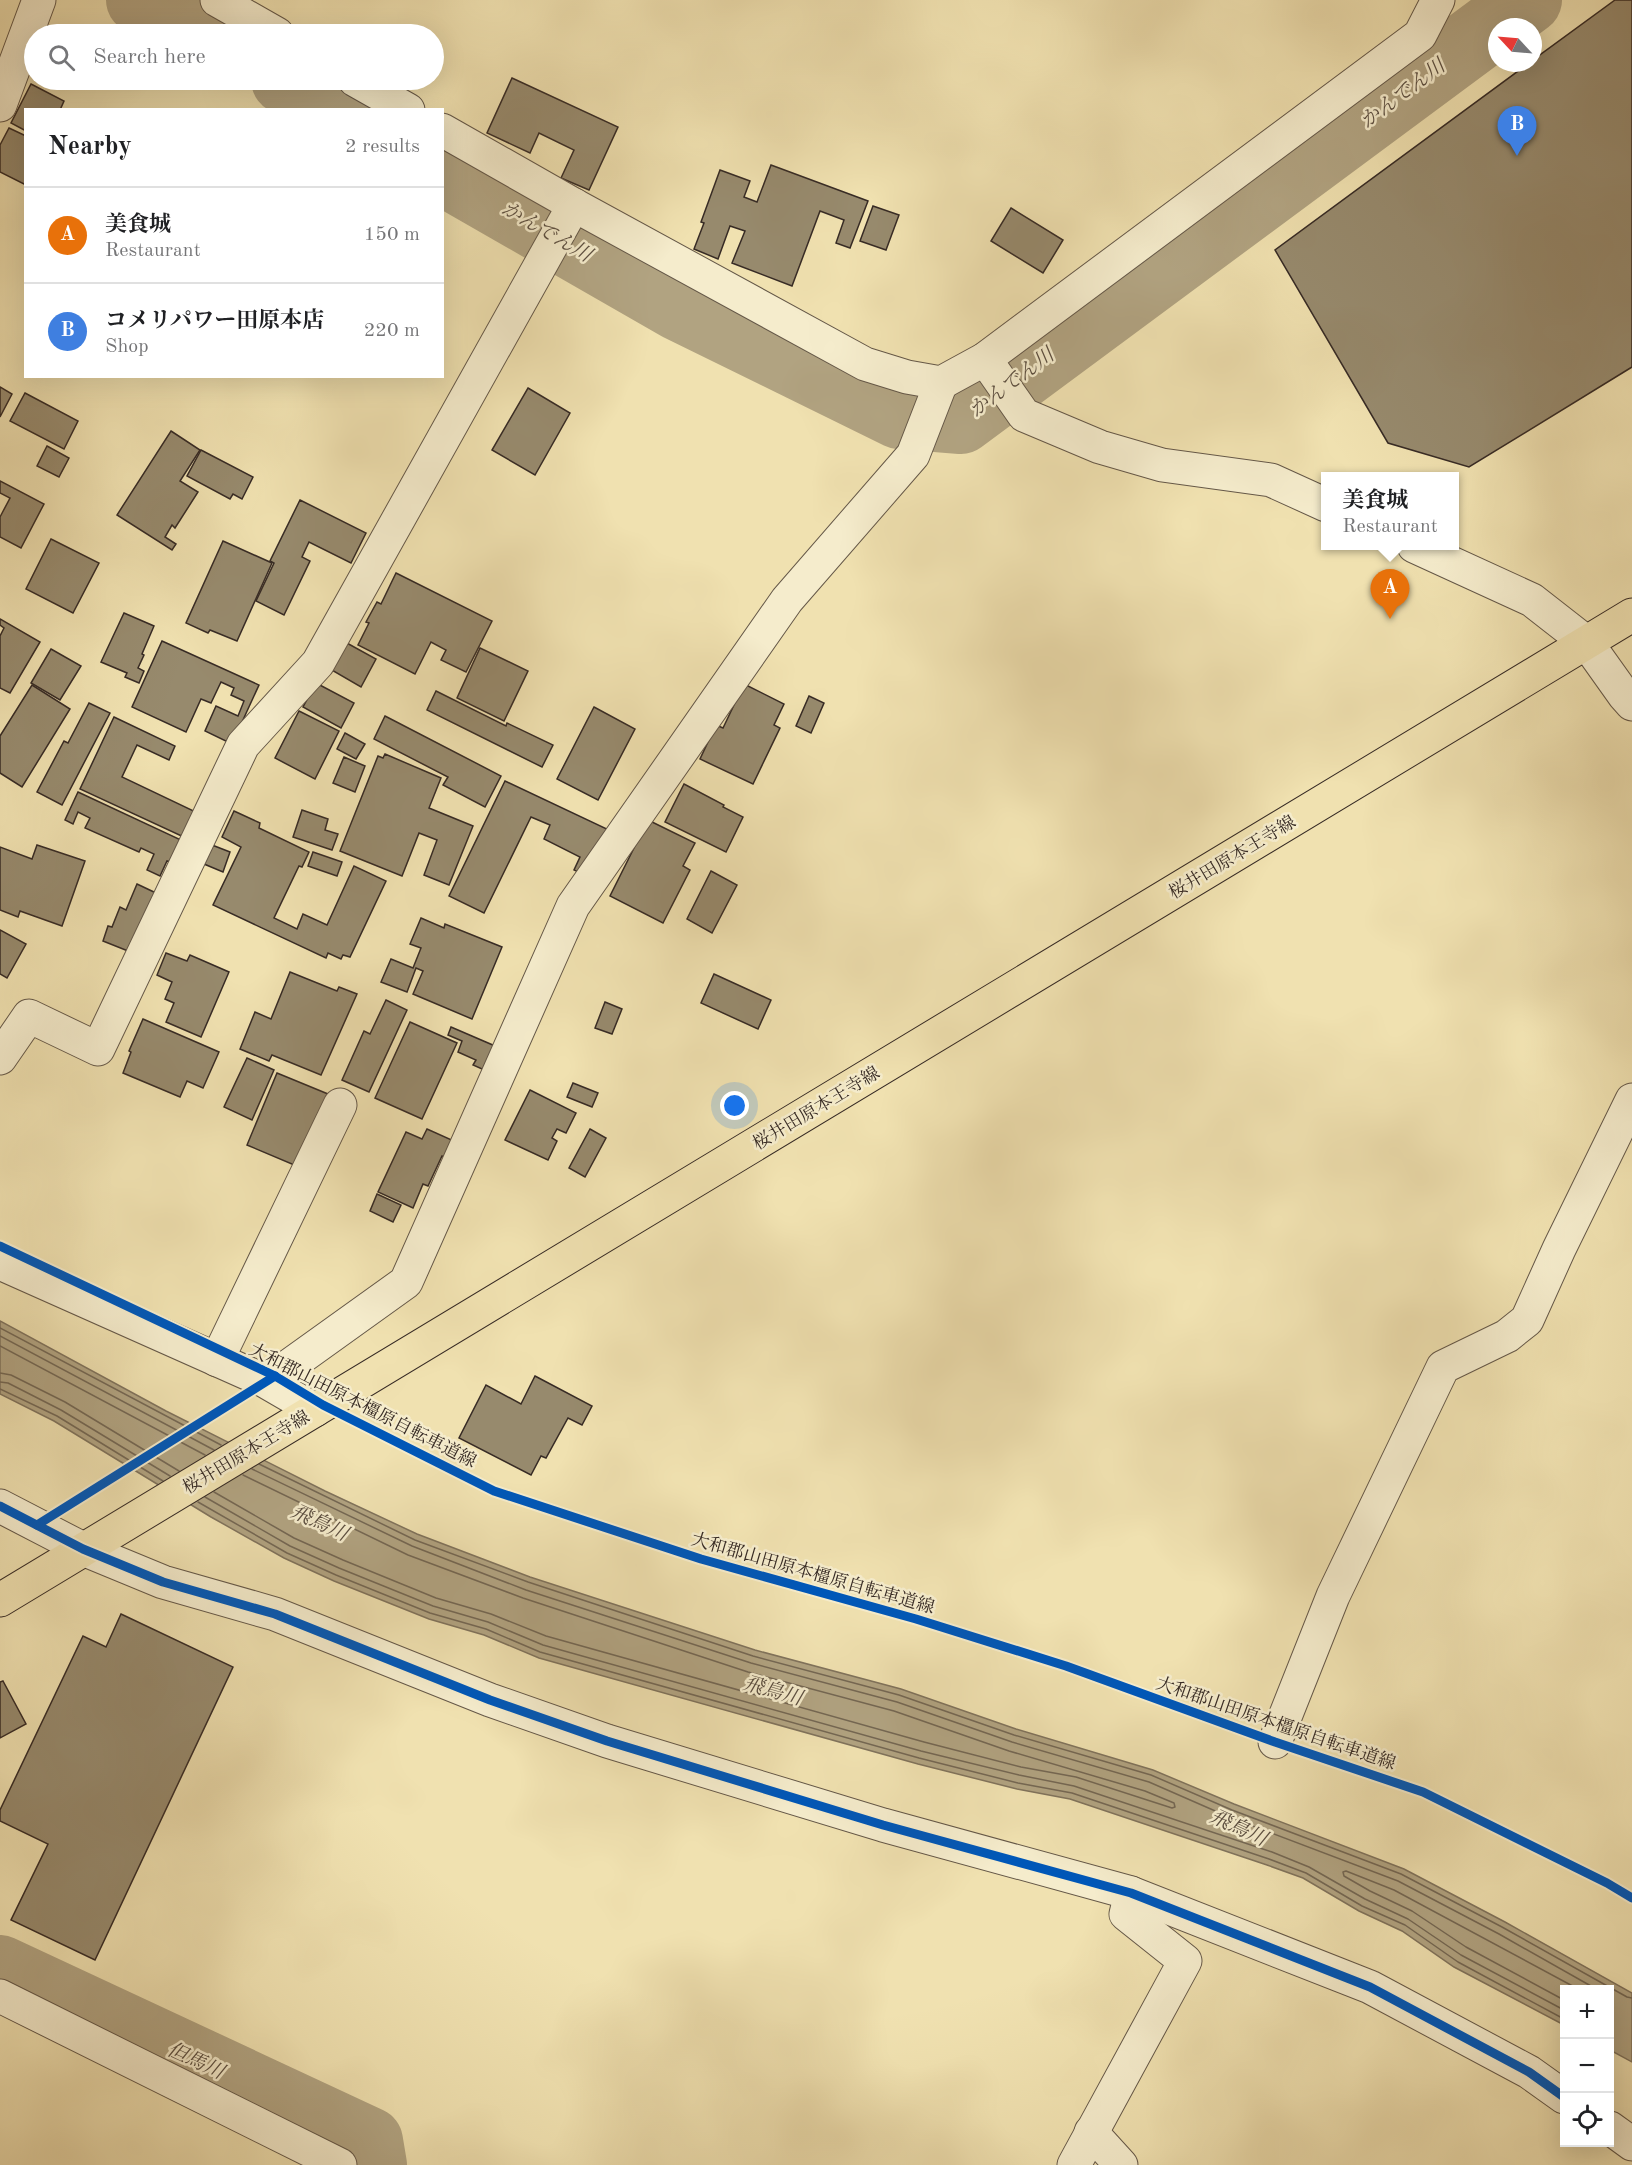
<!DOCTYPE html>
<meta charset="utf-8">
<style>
:root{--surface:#fff;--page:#f2f2f2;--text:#202124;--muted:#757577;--line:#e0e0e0;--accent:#1a73e8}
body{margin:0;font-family:"Old Standard TT","Noto Serif JP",serif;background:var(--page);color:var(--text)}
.controls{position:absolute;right:18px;bottom:18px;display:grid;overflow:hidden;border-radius:0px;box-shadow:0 6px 24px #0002}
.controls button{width:54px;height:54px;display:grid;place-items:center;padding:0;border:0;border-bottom:2px solid var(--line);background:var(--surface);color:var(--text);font:30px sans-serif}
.compass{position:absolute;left:1488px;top:18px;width:54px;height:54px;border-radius:50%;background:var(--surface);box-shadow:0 6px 24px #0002;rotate:296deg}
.you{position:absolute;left:735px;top:1106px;width:21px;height:21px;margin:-15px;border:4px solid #fff;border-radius:50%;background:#1a73e8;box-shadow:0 0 0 9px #1a73e833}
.badge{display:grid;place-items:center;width:39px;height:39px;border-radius:50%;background:var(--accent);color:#fff;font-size:20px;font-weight:700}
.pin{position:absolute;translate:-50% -50px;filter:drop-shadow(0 2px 3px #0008)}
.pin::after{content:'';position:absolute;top:32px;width:21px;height:18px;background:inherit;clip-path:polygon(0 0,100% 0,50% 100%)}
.popup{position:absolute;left:1321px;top:472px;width:138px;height:78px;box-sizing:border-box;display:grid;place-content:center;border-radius:0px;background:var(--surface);filter:drop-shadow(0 2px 4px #0005);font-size:20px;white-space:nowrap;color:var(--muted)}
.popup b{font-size:22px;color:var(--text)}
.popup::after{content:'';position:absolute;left:50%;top:100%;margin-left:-12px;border:12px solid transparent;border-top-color:var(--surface)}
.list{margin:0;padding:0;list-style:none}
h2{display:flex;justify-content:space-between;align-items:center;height:78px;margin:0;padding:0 24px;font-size:26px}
h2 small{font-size:20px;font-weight:400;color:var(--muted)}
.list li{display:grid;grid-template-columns:39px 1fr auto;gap:18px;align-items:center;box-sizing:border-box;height:96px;padding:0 24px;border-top:2px solid var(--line)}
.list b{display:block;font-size:22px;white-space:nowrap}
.list p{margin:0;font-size:20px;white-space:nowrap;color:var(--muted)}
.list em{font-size:20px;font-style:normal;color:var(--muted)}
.icon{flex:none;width:33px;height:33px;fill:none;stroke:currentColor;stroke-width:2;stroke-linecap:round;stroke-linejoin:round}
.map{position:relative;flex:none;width:1632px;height:2165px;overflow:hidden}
.search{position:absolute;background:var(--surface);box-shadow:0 6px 24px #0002;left:24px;top:24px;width:420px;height:66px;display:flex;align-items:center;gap:15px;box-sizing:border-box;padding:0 21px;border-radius:33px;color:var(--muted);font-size:22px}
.panel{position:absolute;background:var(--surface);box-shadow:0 6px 24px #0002;left:24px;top:108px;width:420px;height:270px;border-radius:0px}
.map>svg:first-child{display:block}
.water{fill:#b1a381;stroke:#80735c;stroke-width:1.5}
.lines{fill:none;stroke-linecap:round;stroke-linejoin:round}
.shore{stroke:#746753;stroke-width:1.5}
.river{stroke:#b1a381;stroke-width:68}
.building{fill:#978a6d;stroke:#372b25;stroke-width:1.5}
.minor-casing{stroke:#655848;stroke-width:35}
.major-casing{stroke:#372b25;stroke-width:35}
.minor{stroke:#f5eccc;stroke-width:33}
.major{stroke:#f0e1b0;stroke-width:33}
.cycleway-casing{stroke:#f5eccc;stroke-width:13}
.cycleway{stroke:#0057b8;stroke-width:9}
.labels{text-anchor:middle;stroke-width:5;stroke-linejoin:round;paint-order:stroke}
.street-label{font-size:18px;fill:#372b25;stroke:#f5eccc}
.water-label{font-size:20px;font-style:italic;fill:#5c4f41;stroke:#f5eccc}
</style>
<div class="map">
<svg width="1632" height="2165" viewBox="0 0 1632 2165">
<rect width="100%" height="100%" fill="#f0e1b0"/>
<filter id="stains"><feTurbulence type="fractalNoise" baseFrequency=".00333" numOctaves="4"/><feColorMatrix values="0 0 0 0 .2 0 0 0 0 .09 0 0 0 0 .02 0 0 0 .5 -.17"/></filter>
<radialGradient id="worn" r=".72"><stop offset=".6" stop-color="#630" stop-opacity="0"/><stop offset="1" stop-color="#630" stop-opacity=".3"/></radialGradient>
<polygon class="water" points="0,1321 166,1411 325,1491 417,1534 530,1577 755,1650 901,1689 1016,1729 1153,1770 1234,1804 1404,1869 1505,1922 1632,1993 1632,2062 1610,2050 1610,1990 1564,1990 1564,2025 1454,1967 1402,1931 1359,1911 1303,1878 1267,1865 1070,1799 1017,1789 918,1764 539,1658 484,1635 429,1619 334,1581 284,1558 211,1517 54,1421 0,1394"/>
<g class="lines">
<g class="shore">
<polyline points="0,1328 221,1445"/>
<polyline points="0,1336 214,1450"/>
<polyline points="0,1346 205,1455"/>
<polyline points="0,1373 11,1375 65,1402 179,1471"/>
<polyline points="0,1382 8,1383 61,1410 170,1476"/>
<polyline points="0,1389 57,1416 163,1481"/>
<polyline points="259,1464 415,1540 528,1582 753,1656 899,1695 1014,1735 1151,1775 1232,1810 1401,1874 1502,1927 1627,1997 1632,1998"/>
<polyline points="252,1469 412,1546 526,1590 751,1663 897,1702 1012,1742 1149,1782 1229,1817 1398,1881 1499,1934 1598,1990"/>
<polyline points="214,1492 294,1538 343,1560 436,1598 491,1614 546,1636 924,1742 1021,1767 1076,1777 1172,1808 1175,1807 1174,1803 1145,1791 1009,1751 894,1711 748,1672 523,1598 408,1555 243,1475"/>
<polyline points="205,1497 290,1546 339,1568 433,1606 488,1622 543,1645 921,1751 1019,1775 1074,1786 1272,1852 1309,1867 1365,1899 1408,1919 1461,1955 1564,2010"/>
<polyline points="198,1502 287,1553 336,1575 430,1613 486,1629 540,1652 919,1758 1018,1783 1072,1793 1269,1859 1306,1873 1362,1906 1405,1925 1458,1962 1564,2019"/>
<polyline points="1564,2000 1466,1947 1412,1911 1370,1891 1344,1876 1343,1872 1346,1871 1394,1890 1580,1990"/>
</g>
<g class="river">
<polyline points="140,0 207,34"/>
<polyline points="285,80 337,110"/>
<polyline points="442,171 679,307 899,415 961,420 1528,0"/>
<polyline points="0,1969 369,2141 373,2165"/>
</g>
</g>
<g class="building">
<polygon points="1615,0 1632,0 1632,367 1469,467 1388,443 1275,250 1529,63 1533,63 1533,60"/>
<polygon points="512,78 618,127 589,190 561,178 574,150 539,133 530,153 487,133"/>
<polygon points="31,84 64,101 60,110 26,110 26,131 11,123"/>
<polygon points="9,128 26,136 26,185 0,172 0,145"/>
<polygon points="771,165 868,201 850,248 836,243 844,220 820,211 792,286 732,263 745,231 730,226 718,259 694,249 704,223 701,222 720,170 750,181 744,197 757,202"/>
<polygon points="873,206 899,215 886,250 860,241"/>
<polygon points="1011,208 1063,240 1043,273 991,241"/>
<polygon points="0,387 12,394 0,417"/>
<polygon points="528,388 570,413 535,475 492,450"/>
<polygon points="25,393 78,421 64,449 10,421"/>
<polygon points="171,431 200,450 180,481 198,492 175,528 172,525 165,537 176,544 172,550 117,515"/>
<polygon points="47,446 69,458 59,477 37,466"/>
<polygon points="201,450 253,477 242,499 233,494 230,499 187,476"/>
<polygon points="0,481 44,504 21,548 0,537 0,517 10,498 0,493"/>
<polygon points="300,500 366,533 351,563 309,542 302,557 310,561 284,615 256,601 274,563 270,561"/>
<polygon points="51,539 99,563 73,613 26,589"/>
<polygon points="223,541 272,563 237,641 210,630 208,633 186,623"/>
<polygon points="396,573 492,621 466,672 441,660 446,650 431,642 415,674 358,645 369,623 366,622 377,602 381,604"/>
<polygon points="124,613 154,626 142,654 144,655 138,668 144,671 139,683 125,677 127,673 101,662"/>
<polygon points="0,619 40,642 10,693 0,688 0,636 4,628 0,625"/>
<polygon points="162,641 259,685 232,744 205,731 216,706 238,716 244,701 231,695 234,688 221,682 211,703 201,699 186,732 132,707"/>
<polygon points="345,642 376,659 361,687 330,669"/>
<polygon points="480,648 528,671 504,721 457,698"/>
<polygon points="51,649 81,666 60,700 31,683"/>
<polygon points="316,683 354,703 341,728 303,707"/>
<polygon points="744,684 784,704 774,725 780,728 753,784 700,759 716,725 723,728"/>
<polygon points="32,685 70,709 22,787 0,773 0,736"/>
<polygon points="436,691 506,726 507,723 553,745 542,767 427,710"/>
<polygon points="809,696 824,703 811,733 796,726"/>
<polygon points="89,703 110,713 62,805 37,792 64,741 68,743"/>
<polygon points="594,707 635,729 598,800 557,779"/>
<polygon points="299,711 339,731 315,779 275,758"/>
<polygon points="385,716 501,776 485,807 443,785 448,777 374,739"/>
<polygon points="114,717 175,746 169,760 137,745 122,777 200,814 188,839 80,789"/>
<polygon points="345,733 365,744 356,759 337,749"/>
<polygon points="385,754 441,778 429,808 473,826 449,885 424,875 437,840 419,833 402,876 340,851 378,756 383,758"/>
<polygon points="344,757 365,766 355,792 333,783"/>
<polygon points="505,781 609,830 587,876 574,870 580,857 544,839 550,825 531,817 484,913 449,896"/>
<polygon points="684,784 724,805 723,807 743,817 726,852 665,822"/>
<polygon points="78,792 181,840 171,862 167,861 160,876 147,870 154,854 141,848 139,852 85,828 90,818 78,812 73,824 65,820"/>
<polygon points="302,810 328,819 325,830 338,834 332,850 293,837"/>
<polygon points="234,811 260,823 259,828 309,852 302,867 299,866 274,918 297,929 303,914 327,925 354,866 386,881 350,957 343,955 341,959 328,953 326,958 213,905 241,847 222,837"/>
<polygon points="648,820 695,843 683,866 690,870 663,923 610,896"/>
<polygon points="37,845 85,861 62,926 20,911 18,917 0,910 0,847 32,859"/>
<polygon points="212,845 230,852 223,872 204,864"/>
<polygon points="313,852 342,862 337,876 308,866"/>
<polygon points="711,871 737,885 712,933 687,919"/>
<polygon points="137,884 156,893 138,955 103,941 108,926 112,927 120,907 126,910"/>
<polygon points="421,918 444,928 445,924 502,947 472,1019 413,994 423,971 416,968 407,992 381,982 391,959 413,968 421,948 410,944"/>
<polygon points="0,930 26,944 7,978 0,974"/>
<polygon points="166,953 187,961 190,955 229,972 201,1037 166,1022 174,1003 165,999 172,982 157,975"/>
<polygon points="290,972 337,991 339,987 357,994 321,1075 272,1055 269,1061 240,1049 255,1012 271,1019"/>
<polygon points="714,974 771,1000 758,1029 701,1003"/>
<polygon points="386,1000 407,1010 369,1092 342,1080 364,1031 370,1034"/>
<polygon points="605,1002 622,1009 612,1034 595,1028"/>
<polygon points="143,1019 219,1052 203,1088 187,1081 180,1097 123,1073 131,1052 129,1051"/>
<polygon points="410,1022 457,1043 422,1119 375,1098"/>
<polygon points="451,1027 502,1049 491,1073 473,1065 476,1060 458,1052 462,1041 448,1035"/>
<polygon points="247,1058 274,1070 252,1120 224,1107"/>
<polygon points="277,1073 328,1094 299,1167 247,1145"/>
<polygon points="573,1083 598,1093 592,1107 567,1097"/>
<polygon points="530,1090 576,1113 566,1133 557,1129 552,1138 557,1141 548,1160 505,1140"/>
<polygon points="427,1129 454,1141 446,1158 442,1156 428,1186 423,1184 413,1208 378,1192 406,1132 422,1139"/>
<polygon points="590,1129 606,1138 585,1177 569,1168"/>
<polygon points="377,1194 401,1205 393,1222 370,1211"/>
<polygon points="535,1376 592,1406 582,1425 568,1418 546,1458 541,1456 531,1475 459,1438 486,1385 521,1404"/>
<polygon points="121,1614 233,1667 95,1960 11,1920 48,1844 0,1821 0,1810 83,1636 106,1647"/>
<polygon points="3,1681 26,1724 0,1738 0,1682"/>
</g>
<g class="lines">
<defs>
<g id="minor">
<polyline points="217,0 277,34"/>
<polyline points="355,80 408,110"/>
<polyline points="0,105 39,0"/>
<polyline points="442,130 574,205 865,364 907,377 941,383 985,359 1420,35 1438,0"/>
<polyline points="985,359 1024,415 1100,447 1162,465 1271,480 1326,505"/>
<polyline points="1414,546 1532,600 1587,643 1624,695 1632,704"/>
<polyline points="0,1058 29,1016 98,1049 243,745 318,663 574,205"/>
<polyline points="0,1263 265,1381 315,1410"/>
<polyline points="217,1360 340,1105"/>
<polyline points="275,1376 406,1282 573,906 787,600 913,455 941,383"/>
<polyline points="0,1506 83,1549 163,1582 275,1614 490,1700 607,1741 883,1825 1131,1893 1370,1987 1529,2072 1564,2097"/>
<polyline points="1275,1742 1333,1596 1443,1367 1507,1336 1527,1320 1559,1249 1632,1100"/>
<polyline points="0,1996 340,2165"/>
<polyline points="1610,2128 1632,2144"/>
<polyline points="1091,2132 1121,2165"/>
<polyline points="1074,2165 1185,1961 1126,1914 1131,1893"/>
</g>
<polyline id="major" points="0,1600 1632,615"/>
</defs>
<use href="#minor" class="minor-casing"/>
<use href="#major" class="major-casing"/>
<use href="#minor" class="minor"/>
<use href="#major" class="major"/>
<defs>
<g id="cycleway">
<polyline points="0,1246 275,1376 323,1405 494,1491 701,1559 916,1619 1066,1666 1275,1742 1423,1792 1607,1883 1632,1898"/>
<polyline points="0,1506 83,1549 163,1582 275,1614 490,1700 607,1741 883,1825 1131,1893 1370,1987 1529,2072 1564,2097"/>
<polyline points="37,1525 275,1376"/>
</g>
</defs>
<use href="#cycleway" class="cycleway-casing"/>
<use href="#cycleway" class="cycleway"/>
</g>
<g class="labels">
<g class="street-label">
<text transform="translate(1232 857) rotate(-31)" y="6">桜井田原本王寺線</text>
<text transform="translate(816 1108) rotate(-31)" y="6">桜井田原本王寺線</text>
<text transform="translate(363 1405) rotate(27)" y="6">大和郡山田原本橿原自転車道線</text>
<text transform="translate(246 1452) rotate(-31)" y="6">桜井田原本王寺線</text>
<text transform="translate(813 1573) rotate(16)" y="6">大和郡山田原本橿原自転車道線</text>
<text transform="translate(1276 1723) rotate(19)" y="6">大和郡山田原本橿原自転車道線</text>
</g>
<g class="water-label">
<text transform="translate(1402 93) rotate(-37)" y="7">かんでん川</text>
<text transform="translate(547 231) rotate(30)" y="7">かんでん川</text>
<text transform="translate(1011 382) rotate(-37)" y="7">かんでん川</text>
<text transform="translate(320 1522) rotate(25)" y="7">飛鳥川</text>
<text transform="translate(773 1690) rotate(16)" y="7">飛鳥川</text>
<text transform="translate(1239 1827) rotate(25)" y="7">飛鳥川</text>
<text transform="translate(196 2060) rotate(25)" y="7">但馬川</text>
</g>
</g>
<rect width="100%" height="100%" filter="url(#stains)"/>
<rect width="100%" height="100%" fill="url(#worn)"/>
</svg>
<div class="controls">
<button>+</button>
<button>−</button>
<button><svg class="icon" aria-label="locate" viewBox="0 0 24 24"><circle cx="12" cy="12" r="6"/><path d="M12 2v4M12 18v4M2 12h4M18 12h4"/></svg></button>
</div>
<svg class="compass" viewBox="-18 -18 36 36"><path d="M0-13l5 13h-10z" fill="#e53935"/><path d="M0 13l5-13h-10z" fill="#757577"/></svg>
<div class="you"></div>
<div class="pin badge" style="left:1390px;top:619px;background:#e8710a">A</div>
<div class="popup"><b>美食城</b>Restaurant</div>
<div class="pin badge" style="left:1517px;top:156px;background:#3f7fe0">B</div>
<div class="search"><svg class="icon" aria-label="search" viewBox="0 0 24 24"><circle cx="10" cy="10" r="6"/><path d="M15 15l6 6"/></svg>Search here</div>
<section class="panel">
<h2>Nearby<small>2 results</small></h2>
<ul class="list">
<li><span class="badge" style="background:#e8710a">A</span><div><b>美食城</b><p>Restaurant</p></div><em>150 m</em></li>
<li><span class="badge" style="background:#3f7fe0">B</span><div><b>コメリパワー田原本店</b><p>Shop</p></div><em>220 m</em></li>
</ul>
</section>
</div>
